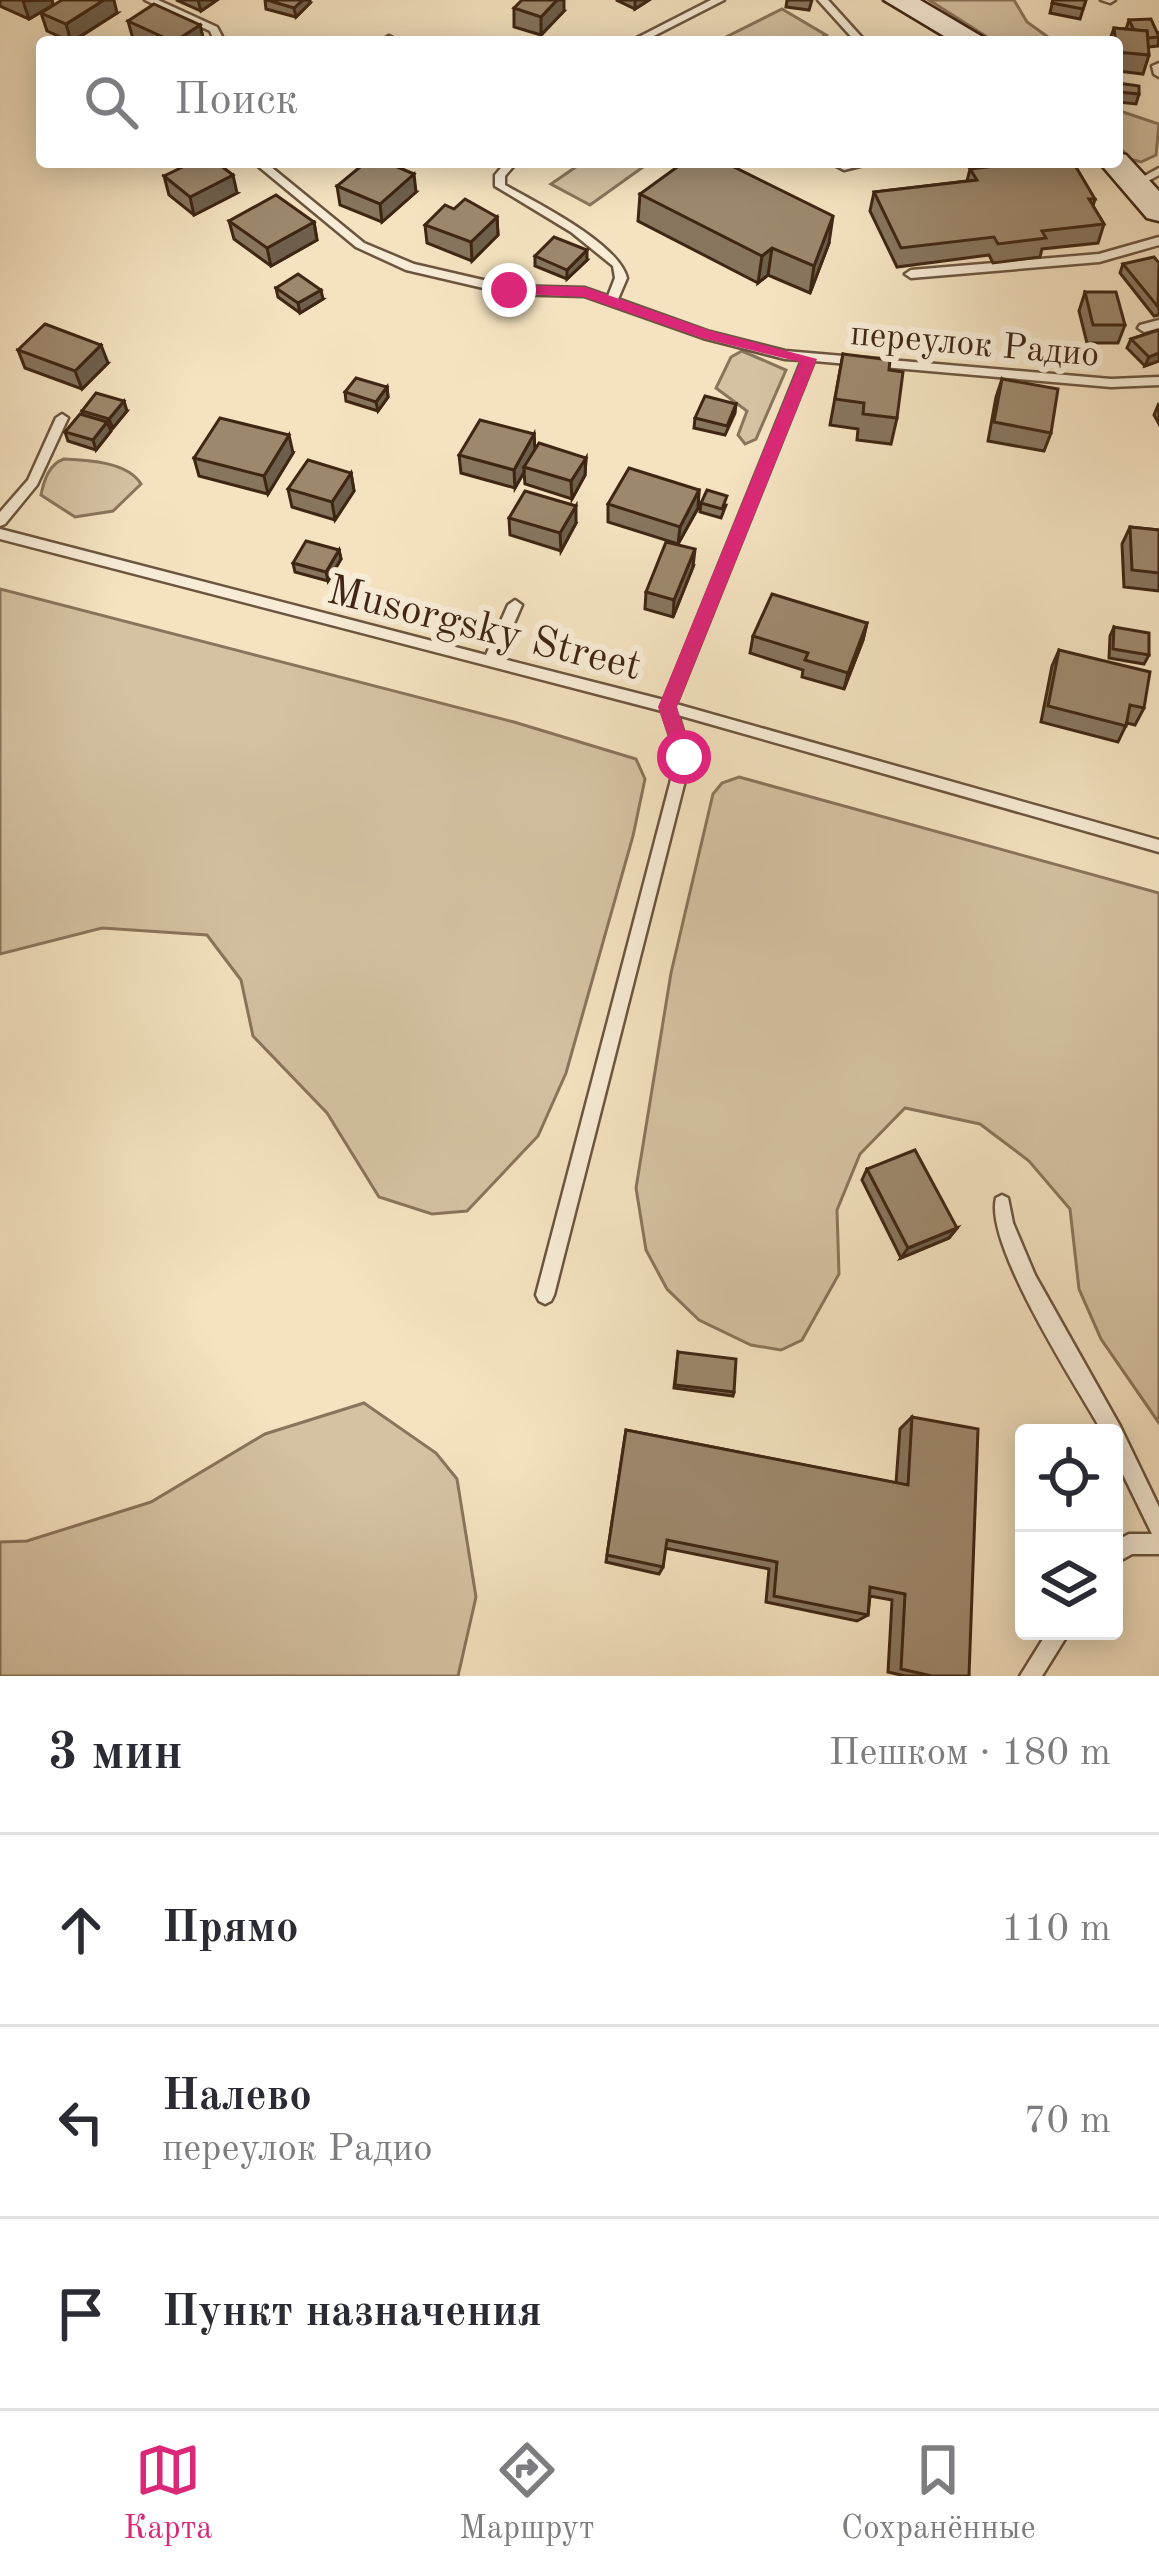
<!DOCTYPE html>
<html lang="ru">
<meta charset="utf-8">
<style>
:root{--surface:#fff;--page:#f2f2f3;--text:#2b2b33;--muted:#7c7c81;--line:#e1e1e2;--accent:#db2777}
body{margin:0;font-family:"Old Standard TT",serif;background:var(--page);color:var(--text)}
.controls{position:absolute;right:36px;bottom:36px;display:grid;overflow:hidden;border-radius:12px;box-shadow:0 6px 30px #0003}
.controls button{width:108px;height:108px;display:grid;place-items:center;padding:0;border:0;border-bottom:3px solid var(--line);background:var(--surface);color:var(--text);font:60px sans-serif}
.stop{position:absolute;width:36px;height:36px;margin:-27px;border:9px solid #db2777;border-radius:50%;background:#fff}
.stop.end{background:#db2777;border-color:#fff;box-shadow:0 3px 12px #0008}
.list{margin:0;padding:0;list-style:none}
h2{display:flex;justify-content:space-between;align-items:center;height:156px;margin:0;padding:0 48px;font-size:51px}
h2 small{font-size:39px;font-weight:400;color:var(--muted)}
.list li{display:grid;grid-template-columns:78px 1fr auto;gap:36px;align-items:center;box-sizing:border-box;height:192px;padding:0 48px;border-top:3px solid var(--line)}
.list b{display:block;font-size:45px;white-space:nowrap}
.list p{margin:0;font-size:39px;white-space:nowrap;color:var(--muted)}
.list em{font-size:39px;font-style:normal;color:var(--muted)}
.icon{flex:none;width:66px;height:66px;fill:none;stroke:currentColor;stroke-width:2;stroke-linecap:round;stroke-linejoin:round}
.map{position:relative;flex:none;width:1159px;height:1676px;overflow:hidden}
.search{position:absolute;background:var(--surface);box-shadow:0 6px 30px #0003;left:36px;right:36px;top:36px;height:132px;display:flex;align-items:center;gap:30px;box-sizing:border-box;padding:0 42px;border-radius:12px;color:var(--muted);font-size:45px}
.sheet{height:732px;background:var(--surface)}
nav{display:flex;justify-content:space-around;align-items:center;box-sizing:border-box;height:168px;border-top:3px solid var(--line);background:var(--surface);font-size:33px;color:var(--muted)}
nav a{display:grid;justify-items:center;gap:6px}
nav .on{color:var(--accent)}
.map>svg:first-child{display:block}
.green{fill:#d5c2a3;stroke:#8a745b;stroke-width:3}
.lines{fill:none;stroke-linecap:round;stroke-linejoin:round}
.service-casing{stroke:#6c553e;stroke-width:5}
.secondary-casing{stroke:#3f2613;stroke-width:5}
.service{fill:#f8ecd6;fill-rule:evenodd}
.secondary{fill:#f8ecd6;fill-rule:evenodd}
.wall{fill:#87755e;stroke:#3f2613;stroke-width:3}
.shaded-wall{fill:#6e5f4c;stroke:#3f2613;stroke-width:3}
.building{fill:#9d886d;stroke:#3f2613;stroke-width:3}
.route{fill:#db2777}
.labels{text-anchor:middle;stroke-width:12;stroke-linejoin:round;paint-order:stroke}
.far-street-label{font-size:36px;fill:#3f2613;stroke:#f8ecd6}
.street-label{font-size:42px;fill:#3f2613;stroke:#f8ecd6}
</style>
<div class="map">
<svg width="1159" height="1676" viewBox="0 0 1159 1676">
<rect width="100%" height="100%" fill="#f4e2c0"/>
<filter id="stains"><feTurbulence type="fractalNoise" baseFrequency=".00167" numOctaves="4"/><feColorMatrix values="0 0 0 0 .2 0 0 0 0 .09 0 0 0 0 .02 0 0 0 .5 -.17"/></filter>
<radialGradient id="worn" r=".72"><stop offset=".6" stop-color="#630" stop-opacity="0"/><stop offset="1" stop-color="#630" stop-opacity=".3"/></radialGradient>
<g class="green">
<polygon points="929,0 1014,0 1027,22 1055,42 995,42"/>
<polygon points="782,9 826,35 813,42 716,42"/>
<polygon points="1117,110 1159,124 1156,155 1141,162 1130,159 1117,144"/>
<polygon points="583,162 650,162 590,205 551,184"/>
<polygon points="742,351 786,370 756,439 745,444 738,435 747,411 716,388 731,357"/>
<path d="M64,459C88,460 128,462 141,484L113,511L75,517L41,495C44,480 49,464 64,459Z"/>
<polygon points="0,589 514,722 636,759 645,779 633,836 566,1073 538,1136 467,1211 432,1214 379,1197 327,1113 253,1036 241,980 207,935 102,928 0,954"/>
<polygon points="739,777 1159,893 1159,1423 1101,1339 1079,1289 1070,1209 1029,1161 980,1124 905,1108 860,1154 837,1210 839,1274 802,1340 781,1350 751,1345 699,1320 667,1289 646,1250 636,1188 671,973 713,794 722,783"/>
<polygon points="364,1403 436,1453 457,1479 476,1597 458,1676 0,1676 0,1542 27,1541 151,1502 265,1434"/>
</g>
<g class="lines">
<defs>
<g id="service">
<polygon points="145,0 158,0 217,27 225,42 215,42 210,31"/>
<polygon points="711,0 724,0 642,42 629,42"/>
<polygon points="818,0 828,0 866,42 856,42"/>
<polygon points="1101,0 1115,0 1110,3"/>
<polygon points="389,36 400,42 386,41 384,39"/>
<polygon points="1159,63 1159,77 1154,74 1152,66"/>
<path d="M253,162H265L364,243L414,264L509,286L585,288L608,296L615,278L613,266L571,232L495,186V175L506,162H517L505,176V185C537,203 618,243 627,278L618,299L710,332L785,351L1111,379L1159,377V385L1111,387L814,361L676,704L1159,840V852L678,715L691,757L554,1295L551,1301L545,1304L539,1301L536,1295L677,757L662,711L0,539V529L486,655L508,605L515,600L522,605L499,658L664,700L802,360L785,359L703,338L584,296L509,294L406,270L356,247Z"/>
<polygon points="829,162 876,162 844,170"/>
<polygon points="1159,168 1159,175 1139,186 1130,184"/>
<polygon points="1159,237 1159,245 1099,262 911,278 905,274 911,270 1099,254"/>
<polygon points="1159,320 1159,328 1144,332 1138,328 1140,325"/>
<polygon points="62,414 68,418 37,485 5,524 0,526 0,512 28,480 56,418"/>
<path d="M1002,1195L1008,1198L1013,1223L1035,1275L1120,1426L1159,1507V1554H1132L1114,1564V1542L1129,1534H1152L1114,1456V1433H1103C1077,1387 984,1245 996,1198Z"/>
<polygon points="1048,1631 1070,1631 1042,1676 1020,1676"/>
</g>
<g id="secondary">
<polygon points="884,0 920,0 991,42 954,42"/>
<polygon points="1117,153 1126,155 1159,191 1159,221 1147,218 1099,162 1117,162"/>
</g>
</defs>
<use href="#service" class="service-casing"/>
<use href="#secondary" class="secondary-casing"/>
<use href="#service" class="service"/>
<use href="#secondary" class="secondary"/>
</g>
<g class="wall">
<polygon points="0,0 52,0 53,5 29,19 0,6"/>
<polygon points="176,0 217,0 201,11"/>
<polygon points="265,0 310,3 296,17 266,9"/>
<polygon points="616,0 649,0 635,9"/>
<polygon points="787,0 812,0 809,10 786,7"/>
<polygon points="1053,0 1086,0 1080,19 1050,13"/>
<polygon points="514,8 564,11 541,35 514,27"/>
<polygon points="41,13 117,13 72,42 47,31"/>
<polygon points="1129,20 1159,33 1158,46 1148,47 1149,55 1143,74 1117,71 1117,42 1109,42 1114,28 1126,29"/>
<polygon points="128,21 200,25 204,42 139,42 133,39"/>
<polygon points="1118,83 1139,94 1136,104 1117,102"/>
<polygon points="970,169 1095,199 1093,206 1104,224 1098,243 1042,249 1040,257 993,263 989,255 897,267 870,211 874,192 967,181"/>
<polygon points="164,176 237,193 194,215 169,195"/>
<polygon points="337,186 416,192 382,222 340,205"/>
<polygon points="640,194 829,243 810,293 768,275 758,283 638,221"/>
<polygon points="454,209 497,217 498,235 472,261 427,243 425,225"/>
<polygon points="229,221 314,222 317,240 271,266 234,239"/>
<polygon points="535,256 587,260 567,279 535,266"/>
<polygon points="1159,263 1159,315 1154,316 1120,273 1123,264"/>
<polygon points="276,288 323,299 300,313 278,297"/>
<polygon points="1085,292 1125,325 1118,343 1087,343 1079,311"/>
<polygon points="1159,330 1159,361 1145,366 1127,348 1131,339"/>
<polygon points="18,350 108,363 82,389 25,368"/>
<polygon points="843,354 889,370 897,418 891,444 857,440 858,429 830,425"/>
<polygon points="1002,379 1051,433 1044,451 988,441 996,397"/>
<polygon points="387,387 388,397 378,411 346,401 345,392"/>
<polygon points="1159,403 1159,424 1154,415"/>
<polygon points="736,404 735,413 725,435 694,428 695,418"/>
<polygon points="82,411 127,411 113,428 109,427 111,431 96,450 68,441 65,432 83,415"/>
<polygon points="534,434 535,450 586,458 585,475 572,499 525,484 524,472 515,488 461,473 459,455"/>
<polygon points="293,453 268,494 199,476 194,458"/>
<polygon points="351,473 354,491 335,520 292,507 288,489"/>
<polygon points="699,490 698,508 678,544 608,522 608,504"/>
<polygon points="701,503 726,505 721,518 700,512"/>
<polygon points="509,518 576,523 561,551 510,535"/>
<polygon points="1130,527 1159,530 1159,591 1124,587 1122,544"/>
<polygon points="339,550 341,559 328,581 295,572 293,563"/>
<polygon points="693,567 673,617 645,609 646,592"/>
<polygon points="867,623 863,640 844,689 802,677 803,670 750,653 753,636"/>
<polygon points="1114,627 1149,655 1144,664 1109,658 1110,636"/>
<polygon points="1059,650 1144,708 1135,725 1127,723 1118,742 1041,722 1052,666"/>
<polygon points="867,1169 957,1228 949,1238 901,1258 862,1180"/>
<polygon points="678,1352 734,1392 733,1396 674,1388"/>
<polygon points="912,1417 969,1676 905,1676 888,1672 892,1600 870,1596 868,1615 857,1621 766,1602 769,1569 665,1548 663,1567 659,1574 606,1562 626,1430 896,1483 900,1429"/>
</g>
<g class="shaded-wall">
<polygon points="52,0 53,5 29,19 23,1"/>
<polygon points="104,0 114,0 117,13 71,42 66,24"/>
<polygon points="198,0 217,0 201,11"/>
<polygon points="303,0 310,0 310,3 296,17 294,8"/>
<polygon points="557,0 564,0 564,11 541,35 541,17"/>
<polygon points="635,0 649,0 635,9"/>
<polygon points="200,25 204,42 174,42"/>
<polygon points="414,174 416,192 382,222 380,204"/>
<polygon points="233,175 237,193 194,215 190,197"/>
<polygon points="833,216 829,243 810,293 814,266"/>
<polygon points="497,217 498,235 472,261 471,242"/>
<polygon points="314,222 317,240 271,266 267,248"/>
<polygon points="772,248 768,275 758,283 762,256"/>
<polygon points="587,250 587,260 567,279 567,270"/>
<polygon points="321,290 323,299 300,313 298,303"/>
<polygon points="101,345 108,363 82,389 75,371"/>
<polygon points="1159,353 1159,361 1145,366 1149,357"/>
<polygon points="387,387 388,397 378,411 376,402"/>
<polygon points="124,401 127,411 113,428 109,419"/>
<polygon points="107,422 111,431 96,450 93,440"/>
<polygon points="534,434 535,452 524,467 524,472 515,488 514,470"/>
<polygon points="289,435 293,453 268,494 264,476"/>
<polygon points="586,458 585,475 572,499 571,481"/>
<polygon points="351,473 354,491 335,520 332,502"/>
<polygon points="699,490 698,508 678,544 680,527"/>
<polygon points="576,506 576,523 561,551 560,533"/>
<polygon points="695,549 693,567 673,617 674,600"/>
<polygon points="339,550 341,559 328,581 326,572"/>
<polygon points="867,623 863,640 844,689 848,673"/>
<polygon points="957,1228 949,1238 901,1258 908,1248"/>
</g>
<g class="building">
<polygon points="62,0 104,0 66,24 41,13"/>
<polygon points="267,0 303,0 294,8"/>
<polygon points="522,0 557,0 541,17 514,8"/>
<polygon points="1053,0 1086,0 1083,9 1052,3"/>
<polygon points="154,4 200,25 174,42 128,21"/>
<polygon points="1151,19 1159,37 1148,38 1147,31 1134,30 1129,20"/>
<polygon points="1114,28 1147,31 1149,55 1117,52"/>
<polygon points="1118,83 1139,86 1139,94 1118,92"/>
<polygon points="193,162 216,162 233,175 190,197 164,176"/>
<polygon points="366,162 386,162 414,174 380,204 337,186"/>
<polygon points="684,162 724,162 833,216 814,266 772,248 762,256 640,194"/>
<polygon points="1030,162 1073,162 1095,199 1089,199 1104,224 1042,231 1046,238 998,244 994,237 901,248 874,192 977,180 970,169"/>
<polygon points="276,195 314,222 267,248 229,221"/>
<polygon points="465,199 497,217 471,242 425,225 445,205 454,209"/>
<polygon points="554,237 587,250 567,270 535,256"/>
<polygon points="1154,257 1159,263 1158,307 1123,264"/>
<polygon points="298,274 321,290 298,303 276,288"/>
<polygon points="1085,292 1116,292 1125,325 1093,325"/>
<polygon points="45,324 101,345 75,371 18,350"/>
<polygon points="1159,330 1159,353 1149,357 1131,339"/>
<polygon points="843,354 890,360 889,370 903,372 897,418 863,414 864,403 835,399"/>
<polygon points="356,378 387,387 376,402 345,392"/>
<polygon points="1002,379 1058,389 1051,433 994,422"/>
<polygon points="96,393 124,401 109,419 82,411"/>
<polygon points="705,396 736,404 727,426 695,418"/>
<polygon points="80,414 107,422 93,440 65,432"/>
<polygon points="220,418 289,435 264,476 194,458"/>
<polygon points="480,420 534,434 514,470 459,455"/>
<polygon points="539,443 586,458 571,481 524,467"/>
<polygon points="308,460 351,473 332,502 288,489"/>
<polygon points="629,468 699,490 680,527 608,504"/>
<polygon points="707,490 727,496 722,509 701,503"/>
<polygon points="525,491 576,506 560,533 509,518"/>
<polygon points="1130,527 1159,530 1159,573 1132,570"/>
<polygon points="306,541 339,550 326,572 293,563"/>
<polygon points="666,542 695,549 674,600 646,592"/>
<polygon points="772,594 867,623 848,673 805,660 808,653 753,636"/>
<polygon points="1114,627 1149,633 1149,655 1113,649"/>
<polygon points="1059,650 1150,672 1144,708 1130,705 1126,726 1048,706"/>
<polygon points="915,1150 957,1228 908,1248 867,1169"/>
<polygon points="678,1352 736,1359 734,1392 675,1385"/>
<polygon points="912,1417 978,1429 969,1676 932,1676 901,1669 905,1594 870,1587 868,1615 774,1596 777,1562 667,1540 663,1567 607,1555 626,1430 908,1485"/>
</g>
<polygon class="route" points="509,285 585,287 711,331 817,359 677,707 693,757 691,763 677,763 658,707 800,362 702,338 584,297 504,293 504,286"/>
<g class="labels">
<g class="far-street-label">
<text transform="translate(975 342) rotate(5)" y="13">переулок Радио</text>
</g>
<g class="street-label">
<text transform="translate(485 626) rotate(14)" y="15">Musorgsky Street</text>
</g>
</g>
<rect width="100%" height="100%" filter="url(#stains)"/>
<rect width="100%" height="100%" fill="url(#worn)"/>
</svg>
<div class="controls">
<button><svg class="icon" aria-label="locate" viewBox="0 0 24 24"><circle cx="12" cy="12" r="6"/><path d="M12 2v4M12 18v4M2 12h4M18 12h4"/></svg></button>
<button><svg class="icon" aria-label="layers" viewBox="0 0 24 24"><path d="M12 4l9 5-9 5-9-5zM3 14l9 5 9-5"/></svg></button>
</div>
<div class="stop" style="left:684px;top:757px"></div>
<div class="stop end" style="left:509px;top:290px"></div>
<div class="search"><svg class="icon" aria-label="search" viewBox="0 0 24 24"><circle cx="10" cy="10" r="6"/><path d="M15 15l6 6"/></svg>Поиск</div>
</div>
<section class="sheet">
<h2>3 мин<small>Пешком · 180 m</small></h2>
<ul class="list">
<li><svg class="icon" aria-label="ahead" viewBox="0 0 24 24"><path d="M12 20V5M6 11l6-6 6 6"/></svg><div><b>Прямо</b></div><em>110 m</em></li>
<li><svg class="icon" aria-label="left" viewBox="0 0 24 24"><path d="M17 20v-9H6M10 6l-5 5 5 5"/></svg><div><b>Налево</b><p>переулок Радио</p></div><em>70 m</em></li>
<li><svg class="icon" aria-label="arrive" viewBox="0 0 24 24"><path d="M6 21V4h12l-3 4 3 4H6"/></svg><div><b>Пункт назначения</b></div></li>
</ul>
</section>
<nav>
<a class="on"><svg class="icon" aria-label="map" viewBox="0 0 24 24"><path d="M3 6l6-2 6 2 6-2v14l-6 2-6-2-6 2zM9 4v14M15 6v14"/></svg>Карта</a>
<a><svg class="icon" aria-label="directions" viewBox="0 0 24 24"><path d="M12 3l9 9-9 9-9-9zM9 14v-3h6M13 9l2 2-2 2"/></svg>Маршрут</a>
<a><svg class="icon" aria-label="saved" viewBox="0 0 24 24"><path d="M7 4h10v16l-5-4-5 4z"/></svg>Сохранённые</a>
</nav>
